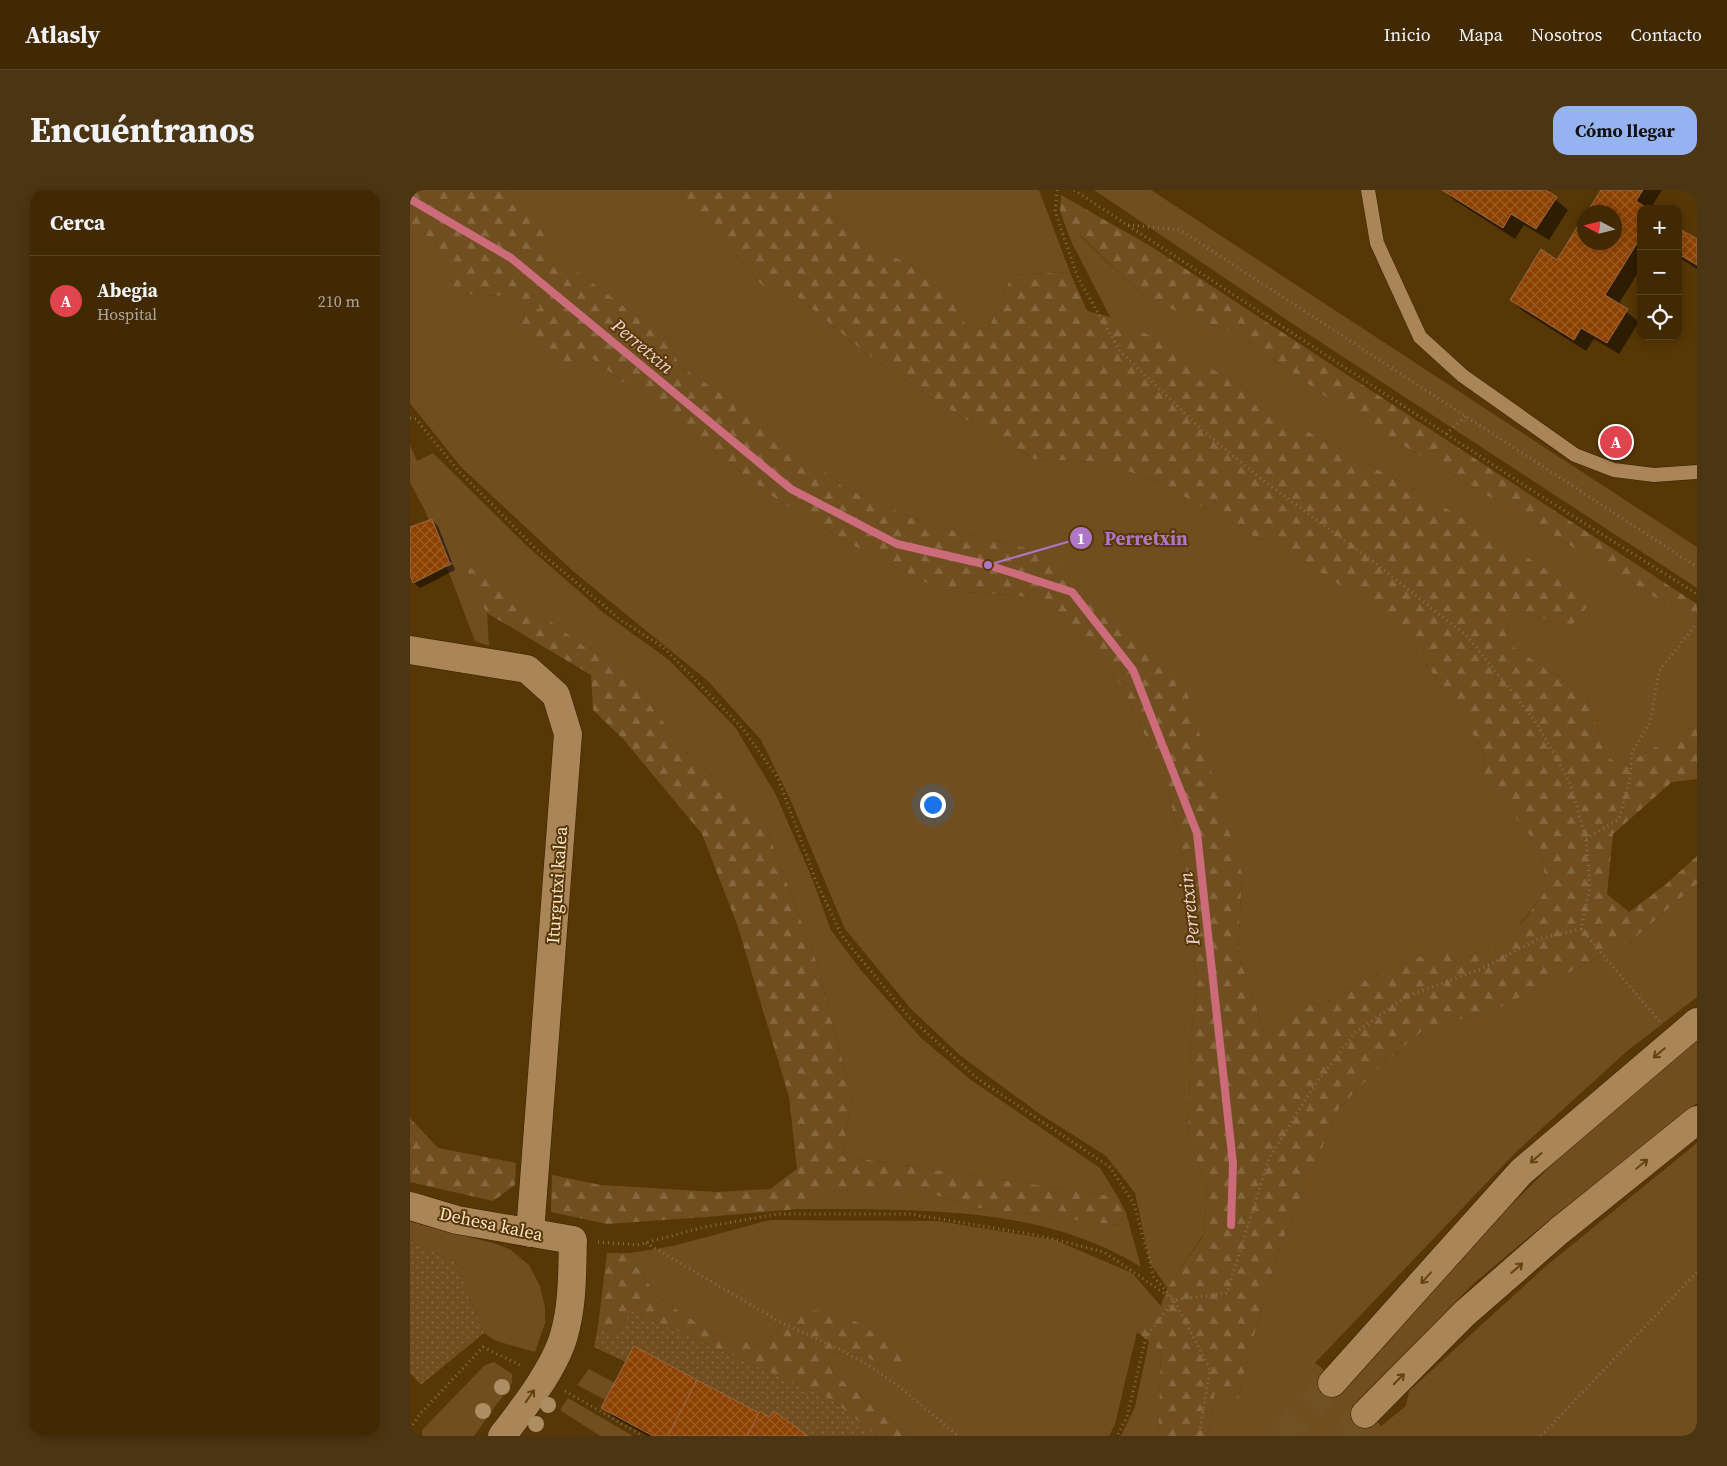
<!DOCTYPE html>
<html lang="es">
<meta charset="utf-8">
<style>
:root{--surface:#412904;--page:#4c3513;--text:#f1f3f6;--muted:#aea69a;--line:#5a4526;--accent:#95b2f1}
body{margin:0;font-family:"Source Serif 4",serif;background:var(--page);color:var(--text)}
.controls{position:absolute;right:15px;top:15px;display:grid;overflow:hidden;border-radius:10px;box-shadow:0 2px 12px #0003}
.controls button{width:45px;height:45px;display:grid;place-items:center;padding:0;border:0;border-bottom:1px solid var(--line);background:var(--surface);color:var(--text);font:25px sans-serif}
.compass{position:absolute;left:1167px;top:15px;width:45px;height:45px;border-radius:50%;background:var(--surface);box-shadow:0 2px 12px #0003;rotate:277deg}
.you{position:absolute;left:522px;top:614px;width:18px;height:18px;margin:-12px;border:4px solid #fff;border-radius:50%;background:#1a73e8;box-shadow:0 0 0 8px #1a73e833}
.badge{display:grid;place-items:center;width:32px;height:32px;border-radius:50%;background:var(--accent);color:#fff;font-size:16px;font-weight:700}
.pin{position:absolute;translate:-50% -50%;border:2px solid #fff;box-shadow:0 1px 5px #0006}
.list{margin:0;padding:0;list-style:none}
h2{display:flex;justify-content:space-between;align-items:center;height:65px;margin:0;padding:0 20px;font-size:21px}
h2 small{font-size:16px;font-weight:400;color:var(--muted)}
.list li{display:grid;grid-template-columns:32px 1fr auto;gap:15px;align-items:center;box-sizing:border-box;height:90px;padding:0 20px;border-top:1px solid var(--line)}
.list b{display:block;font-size:19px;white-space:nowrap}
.list p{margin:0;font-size:16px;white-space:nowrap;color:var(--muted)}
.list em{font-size:16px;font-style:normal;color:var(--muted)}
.icon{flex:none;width:28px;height:28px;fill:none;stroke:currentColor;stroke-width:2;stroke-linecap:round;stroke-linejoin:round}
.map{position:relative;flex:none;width:1287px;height:1246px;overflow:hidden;border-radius:15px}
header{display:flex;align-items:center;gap:30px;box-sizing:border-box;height:70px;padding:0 25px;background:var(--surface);border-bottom:1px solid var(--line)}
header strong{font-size:24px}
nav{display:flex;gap:28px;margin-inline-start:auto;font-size:18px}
.intro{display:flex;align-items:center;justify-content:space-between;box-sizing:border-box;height:120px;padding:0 30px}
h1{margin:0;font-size:35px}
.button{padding:12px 22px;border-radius:15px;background:var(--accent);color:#111;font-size:18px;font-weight:700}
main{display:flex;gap:30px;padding:0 30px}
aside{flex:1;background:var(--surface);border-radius:15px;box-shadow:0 2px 12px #0003}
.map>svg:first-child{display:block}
.green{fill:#704e20}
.forest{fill:url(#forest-firs)}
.garden{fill:url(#garden-dots)}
.shadow{fill:#0007}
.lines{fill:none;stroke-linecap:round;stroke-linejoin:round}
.stream{stroke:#cc6c7a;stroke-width:8}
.building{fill:url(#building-cross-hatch);stroke:#98684b}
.minor-tunnel{stroke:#705123;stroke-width:28;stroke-dasharray:28 14;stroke-linecap:butt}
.service-casing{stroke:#372000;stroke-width:15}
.minor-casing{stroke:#372000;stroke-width:29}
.path{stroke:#8b6f45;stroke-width:3;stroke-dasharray:1 4;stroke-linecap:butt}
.service{stroke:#a98558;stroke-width:14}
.minor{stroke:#a98558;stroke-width:28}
.tree{fill:#ad8d62}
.oneway{stroke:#634311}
.labels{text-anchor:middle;stroke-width:4;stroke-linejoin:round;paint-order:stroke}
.street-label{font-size:18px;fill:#fbe7d0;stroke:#573705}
.water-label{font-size:19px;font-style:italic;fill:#efd4d6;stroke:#573705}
.leader{fill:none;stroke:#ae77c6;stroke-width:2}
.callout-dot{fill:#ae77c6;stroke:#573705;stroke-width:2}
.mark-label{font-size:15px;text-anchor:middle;font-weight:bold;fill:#fff}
.callout-label{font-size:19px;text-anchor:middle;font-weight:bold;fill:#ae77c6;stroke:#573705;stroke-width:4;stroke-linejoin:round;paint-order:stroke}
</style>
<header>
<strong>Atlasly</strong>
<nav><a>Inicio</a><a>Mapa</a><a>Nosotros</a><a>Contacto</a></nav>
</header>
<div class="intro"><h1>Encuéntranos</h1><a class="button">Cómo llegar</a></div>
<main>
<aside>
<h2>Cerca<small></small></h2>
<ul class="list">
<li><span class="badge" style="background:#e0444e">A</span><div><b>Abegia</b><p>Hospital</p></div><em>210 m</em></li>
</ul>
</aside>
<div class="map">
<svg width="1287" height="1246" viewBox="0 0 1287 1246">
<defs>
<pattern id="forest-firs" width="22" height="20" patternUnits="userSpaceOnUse" patternTransform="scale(1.25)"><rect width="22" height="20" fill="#704e20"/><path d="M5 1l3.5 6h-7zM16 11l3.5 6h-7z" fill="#85683f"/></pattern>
<pattern id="garden-dots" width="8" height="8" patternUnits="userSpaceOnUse" patternTransform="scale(1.25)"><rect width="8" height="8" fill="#704e20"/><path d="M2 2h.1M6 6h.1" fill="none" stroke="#85683f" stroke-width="1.8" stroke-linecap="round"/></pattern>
<pattern id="building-cross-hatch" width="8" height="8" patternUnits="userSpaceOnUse" patternTransform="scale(1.25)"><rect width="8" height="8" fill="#8c4100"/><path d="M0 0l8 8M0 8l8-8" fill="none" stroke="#9d5c24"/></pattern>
</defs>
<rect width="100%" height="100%" fill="#573705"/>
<g class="green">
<polygon points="98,0 269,0 357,101 389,108 458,165 545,223 624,269 692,272 751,293 841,345 876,360 946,406 1011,466 1075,563 1072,586 1130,658 1137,699 1110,734 1114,747 1060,766 1035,756 932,800 912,817 902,812 856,847 828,762 832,684 642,364 516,334 433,297 364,239 269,175 259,149 139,61 132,37"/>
<polygon points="425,0 629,0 660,82 602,85 578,140 556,135 530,89 455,53 417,22"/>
<polygon points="684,0 741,0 1287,357 1287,398 889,138"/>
<polygon points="0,36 25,51 47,104 98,106 132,117 99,134 179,166 366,309 437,352 530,400 611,406 654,425 713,498 756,591 779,693 787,801 781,844 778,950 797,994 794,1044 757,1098 740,1073 725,1003 696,966 627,922 551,866 501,819 435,739 381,611 351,550 298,491 164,382 51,277 0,213"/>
<polygon points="669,45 738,110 831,146 943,226 1112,326 1287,433 1287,536 1270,543 1212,576 1196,566 1178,507 1102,456 1097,441 1105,419 1160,438 1009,302 871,227 828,193 700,127 661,51"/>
<polygon points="0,255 7,271 23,263 117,356 194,423 259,470 325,537 365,603 400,683 421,740 450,779 511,848 561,890 690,978 708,1007 432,966 442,907 406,771 355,634 277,563 225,494 65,403 77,423 79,456 65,451 16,323 0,292"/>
<polygon points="1287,694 1287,807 1216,862 1106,962 905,1173 934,1195 1099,1017 1155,962 1287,848 1287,913 1144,1026 1063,1094 950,1211 971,1236 996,1216 999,1201 1136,1076 1287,953 1287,1246 798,1246 805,1202 827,1215 837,1170 870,1057 929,918 974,873 1012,841 1091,817 1222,750"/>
<path d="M449,998H503L569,1018L708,1035L716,1023L731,1077C630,1014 502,1020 387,1019L406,1004Z"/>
<polygon points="360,1030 528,1031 645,1050 722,1083 751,1116 727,1142 705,1234 699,1246 501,1246 423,1183 418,1163 453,1165 493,1187 501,1175 375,1131 353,1157 304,1144 246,1106 220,1063 263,1056"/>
<polygon points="0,1031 86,1054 101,1060 119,1075 130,1096 135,1117 135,1133 125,1162 86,1151 74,1143 45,1072 0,1051"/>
<polygon points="739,1151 751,1161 748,1246 711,1246 725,1217"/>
<polygon points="84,1172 102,1184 102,1193 64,1246 12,1246 12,1240 75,1175"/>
<polygon points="179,1179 205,1193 195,1210 167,1195"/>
<polygon points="158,1208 223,1246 190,1246 150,1220"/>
</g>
<g class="forest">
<polygon points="0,0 98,0 132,37 139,61 259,149 269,175 364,239 433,297 516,334 642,364 772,486 832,684 828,762 856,847 902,812 912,817 932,800 1035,756 1060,766 1113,747 1110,735 1137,699 1130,658 1072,586 1075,563 1011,466 946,406 876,360 841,345 751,293 692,272 624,269 545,223 458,165 389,108 357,101 269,0 425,0 417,22 455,53 530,89 556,135 578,140 602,85 660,82 677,121 700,127 727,139 828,193 871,227 1009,302 1171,400 1179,414 1160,438 1105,419 1097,441 1102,456 1178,507 1196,566 1212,576 1270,543 1287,536 1287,589 1262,592 1203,644 1197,704 1219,722 1255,695 1287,666 1287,694 1222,750 1091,817 1012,841 974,873 929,918 870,1057 837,1170 827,1215 805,1203 798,1246 748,1246 751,1161 727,1142 751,1116 757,1098 794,1045 797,994 778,950 781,844 787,801 779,693 756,591 713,498 654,425 611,406 530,400 437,352 366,309 179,166 150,176 98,134 131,117 98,106 47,104 25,51 0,36"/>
<polygon points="651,5 742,57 1287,414 1287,433 1112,326 943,226 831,146 738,110 670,45 661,51 650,21"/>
<polygon points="56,375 106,406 225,494 277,563 355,634 406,771 442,907 432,966 708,1007 716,1023 708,1035 569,1018 503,998 449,998 406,1004 387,1019 296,1027 197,1034 141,1022 142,985 191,995 307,1002 360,999 387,979 379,907 328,737 292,644 214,550 183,520 181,485 77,423 65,403"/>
<polygon points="0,928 28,958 106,973 105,995 83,1011 0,992"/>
<polygon points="197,1063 220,1063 246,1106 304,1144 353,1157 375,1131 394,1120 430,1122 474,1149 502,1175 493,1187 453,1165 418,1163 423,1183 501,1246 466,1246 422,1210 222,1121 205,1145 188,1136"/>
</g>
<g class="garden">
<polygon points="0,1051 45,1072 74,1143 11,1195 0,1183"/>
<polygon points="222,1121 422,1210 466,1246 398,1246 364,1222 359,1227 351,1221 349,1223 224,1156 216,1172 184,1157 188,1136 205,1145"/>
</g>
<g class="shadow">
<polygon points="1033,0 1140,0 1138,3 1158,20 1139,50 1114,35 1105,49 1044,10"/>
<polygon points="1192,0 1252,0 1240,19 1231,19 1231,78 1208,115 1229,132 1209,164 1184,149 1176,161 1113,121 1101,109 1148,71 1174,28 1174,52 1204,52 1204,22 1178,22"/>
<polygon points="1268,39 1287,51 1287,79 1268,67"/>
<polygon points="22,330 28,336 42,372 5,391 5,393 43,374 45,380 10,398 4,393 0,381 0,338"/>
<polygon points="193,1218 360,1229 396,1246 238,1246 202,1226"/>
</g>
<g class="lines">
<polyline class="stream" points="0,9 101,68 381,299 487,354 578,375 662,402 723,480 787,643 823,974 821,1035"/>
</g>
<g class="building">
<polygon points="1032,0 1136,0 1147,7 1126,39 1101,24 1093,38"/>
<polygon points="1191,0 1233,0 1226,11 1238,19 1231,19 1231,47 1195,105 1218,119 1197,153 1171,138 1164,150 1100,110 1131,59 1147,70 1174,26 1174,52 1204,52 1204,22 1177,22"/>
<polygon points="1268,38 1287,49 1287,75 1268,64"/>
<polygon points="22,329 40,374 3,393 0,385 0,337"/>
<polygon points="224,1156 287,1190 258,1246 243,1246 191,1218"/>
<polygon points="287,1190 349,1223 337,1246 258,1246"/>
<polygon points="350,1221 359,1227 364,1221 398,1246 337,1246"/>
</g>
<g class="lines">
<g class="minor-tunnel">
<polyline points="871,1246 922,1193"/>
<polyline points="934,1246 955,1224"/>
</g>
<defs>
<polyline id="service" points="958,0 967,53 1010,147 1053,186 1165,265 1204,280 1244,285 1287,282"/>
<g id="minor">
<polyline points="0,460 117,479 146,505 158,544 120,1043"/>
<path d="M0,1016L47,1030L163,1050C162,1082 163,1114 154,1145C145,1178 113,1219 92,1246"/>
<polyline points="922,1193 1111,982 1287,832"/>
<polyline points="955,1224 1054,1124 1149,1041 1287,930"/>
</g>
</defs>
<use href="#service" class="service-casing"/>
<use href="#minor" class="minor-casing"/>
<g class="path">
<polyline points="647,0 645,21 668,88 710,161 791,239 850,288 965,373 1058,447 1126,532 1161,595 1176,649 1180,697 1171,739 1128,749 1071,779 997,806 945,843 904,896 859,968 817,1103 764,1110 736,1147 717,1227 707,1246"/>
<polyline points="664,0 1123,301 1287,404"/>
<polyline points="718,35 770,40 1287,377"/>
<polyline points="0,228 6,229 45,277 125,358 212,431 253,457 334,540 368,588 406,691 432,746 497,825 568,889 700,977 724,1014 744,1087 764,1110"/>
<polyline points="1036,244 1056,226"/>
<polyline points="1176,649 1209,629 1220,589 1222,562 1240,533 1249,481 1287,433"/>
<polyline points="1171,739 1250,832"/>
<polyline points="188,1052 227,1055 294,1037 368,1024 501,1024 631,1046 694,1062 764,1110 800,1179 789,1246"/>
<polyline points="236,1053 370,1132 431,1160 458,1175 490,1197 548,1246"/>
<polyline points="155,1201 233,1246"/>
<polyline points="0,1239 9,1225 73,1157 112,1176"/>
<polyline points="1131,1246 1287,1082"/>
</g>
<use href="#service" class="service"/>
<use href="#minor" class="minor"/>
</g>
<g class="tree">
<circle cx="92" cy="1197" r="8"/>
<circle cx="138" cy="1215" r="8"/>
<circle cx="73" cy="1221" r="8"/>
<circle cx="126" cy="1234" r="8"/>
</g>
<defs><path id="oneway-shaft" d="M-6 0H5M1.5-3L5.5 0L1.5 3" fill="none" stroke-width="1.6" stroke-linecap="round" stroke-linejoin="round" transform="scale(1.25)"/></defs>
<g class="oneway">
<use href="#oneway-shaft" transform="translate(1249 863) rotate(140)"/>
<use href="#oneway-shaft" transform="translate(1126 968) rotate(139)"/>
<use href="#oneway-shaft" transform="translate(1232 974) rotate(-39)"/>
<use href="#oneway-shaft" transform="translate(1107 1078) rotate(-41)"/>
<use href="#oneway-shaft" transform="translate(1016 1088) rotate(132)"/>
<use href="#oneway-shaft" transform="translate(989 1189) rotate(-45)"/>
<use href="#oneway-shaft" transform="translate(120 1206) rotate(-55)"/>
</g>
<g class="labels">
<g class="street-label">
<text transform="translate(147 695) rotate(-86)" y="6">Iturgutxi kalea</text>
<text transform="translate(81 1034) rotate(12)" y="6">Dehesa kalea</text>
</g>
<g class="water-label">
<text transform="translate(233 156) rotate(40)" y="7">Perretxin</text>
<text transform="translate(779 719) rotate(-96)" y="7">Perretxin</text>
</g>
</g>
<path class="leader" d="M578 375L671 348"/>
<g class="callout-dot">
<circle cx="578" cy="375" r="5"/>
<circle cx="671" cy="348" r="12"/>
</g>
<g class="mark-label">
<text x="671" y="354">1</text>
</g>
<g class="callout-label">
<text x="736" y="355">Perretxin</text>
</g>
</svg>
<div class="controls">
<button>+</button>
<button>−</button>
<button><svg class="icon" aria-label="locate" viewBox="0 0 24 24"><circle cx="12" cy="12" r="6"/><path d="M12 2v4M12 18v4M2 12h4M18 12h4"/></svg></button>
</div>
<svg class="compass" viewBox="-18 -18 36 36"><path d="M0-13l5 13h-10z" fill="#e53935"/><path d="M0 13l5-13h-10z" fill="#aea69a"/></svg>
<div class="you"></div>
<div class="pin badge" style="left:1206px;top:252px;background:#e0444e">A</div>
</div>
</main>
